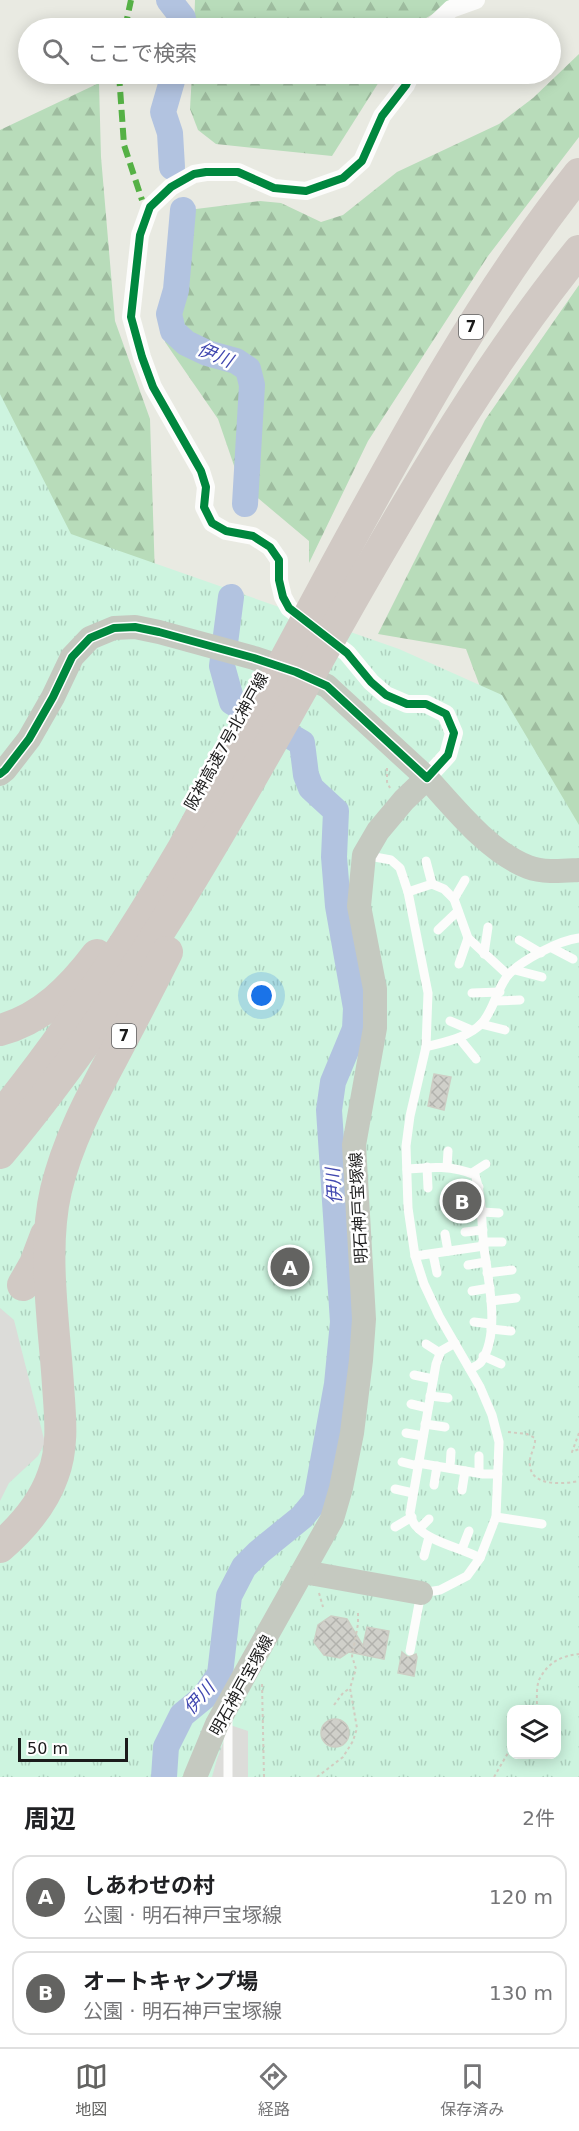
<!DOCTYPE html>
<html lang="ja">
<meta charset="utf-8">
<style>
:root{--surface:#fff;--page:#f2f2f2;--text:#202124;--muted:#757577;--line:#e0e0e0;--accent:#636361}
body{margin:0;font-family:"DejaVu Sans","Noto Sans JP",sans-serif;background:var(--page);color:var(--text)}
.controls{position:absolute;right:18px;bottom:18px;display:grid;overflow:hidden;border-radius:12px;box-shadow:0 3px 15px #0003}
.controls button{width:54px;height:54px;display:grid;place-items:center;padding:0;border:0;border-bottom:2px solid var(--line);background:var(--surface);color:var(--text);font:30px sans-serif}
.scale{position:absolute;left:18px;bottom:15px;width:110px;box-sizing:border-box;padding-left:6px;border:3px solid #1b1b1b;border-top:0;font-size:16px;line-height:21px;white-space:nowrap;color:#1b1b1b;-webkit-text-stroke:4px #fff;paint-order:stroke}
.you{position:absolute;left:262px;top:996px;width:21px;height:21px;margin:-15px;border:4px solid #fff;border-radius:50%;background:#1a73e8;box-shadow:0 0 0 9px #1a73e833}
.badge{display:grid;place-items:center;width:39px;height:39px;border-radius:50%;background:var(--accent);color:#fff;font-size:20px;font-weight:700}
.pin{position:absolute;translate:-50% -50%;border:3px solid #fff;box-shadow:0 2px 6px #0006}
.list{margin:0;padding:0;list-style:none}
h2{display:flex;justify-content:space-between;align-items:center;height:78px;margin:0;padding:0 24px;font-size:26px}
h2 small{font-size:20px;font-weight:400;color:var(--muted)}
.list li{display:grid;grid-template-columns:39px 1fr auto;gap:18px;align-items:center;box-sizing:border-box;height:84px;margin:0 12px 12px;padding:0 12px;border:2px solid var(--line);border-radius:18px}
.list b{display:block;font-size:22px;white-space:nowrap}
.list p{margin:0;font-size:20px;white-space:nowrap;color:var(--muted)}
.list em{font-size:20px;font-style:normal;color:var(--muted)}
.icon{flex:none;width:33px;height:33px;fill:none;stroke:currentColor;stroke-width:2;stroke-linecap:round;stroke-linejoin:round}
.map{position:relative;flex:none;width:579px;height:1777px;overflow:hidden}
.search{position:absolute;background:var(--surface);box-shadow:0 3px 15px #0003;left:18px;right:18px;top:18px;height:66px;display:flex;align-items:center;gap:15px;box-sizing:border-box;padding:0 21px;border-radius:33px;color:var(--muted);font-size:22px}
.sheet{height:270px;background:var(--surface)}
nav{display:flex;justify-content:space-around;align-items:center;box-sizing:border-box;height:84px;border-top:2px solid var(--line);background:var(--surface);font-size:16px;color:var(--muted)}
nav a{display:grid;justify-items:center;gap:3px}
nav .on{color:var(--accent)}
.map>svg:first-child{display:block}
.forest{fill:url(#forest-firs)}
.park{fill:url(#park-tufts);fill-rule:evenodd}
.parking{fill:#dcdcd9}
.lines{fill:none;stroke-linecap:round;stroke-linejoin:round}
.river{stroke:#b2c3e0;stroke-width:26}
.building{fill:url(#building-cross-hatch);stroke:#cdcdc4;stroke-width:1.5}
.path{stroke:#d2cbc0;stroke-width:2;stroke-dasharray:3 3;stroke-linecap:butt}
.lane{stroke:#fcfcfb;stroke-width:9}
.street{stroke:#fcfcfb;stroke-width:18}
.secondary{stroke:#c5c9c0;stroke-width:24}
.highway{stroke:#d1c9c4;stroke-width:32}
.quiet{stroke:#55b145;stroke-width:6;stroke-dasharray:12 6;stroke-linecap:butt}
.cycleway-casing{stroke:#fff;stroke-width:11}
.cycleway{stroke:#00873e;stroke-width:8}
.labels{text-anchor:middle;stroke-width:5;stroke-linejoin:round;paint-order:stroke}
.shield{fill:#fff;stroke:#5f5f5f;stroke-width:1.5}
.shield-label{font-size:15px;font-weight:bold;fill:#1b1b1b}
.street-label{font-size:16px;fill:#1b1b1b;stroke:#fff}
.water-label{font-size:18px;font-style:italic;fill:#4148b0;stroke:#fff}
</style>
<div class="map">
<svg width="579" height="1777" viewBox="0 0 579 1777">
<defs>
<pattern id="forest-firs" width="22" height="20" patternUnits="userSpaceOnUse" patternTransform="scale(1.5)"><rect width="22" height="20" fill="#b8dcba"/><path d="M5 1l3.5 6h-7zM16 11l3.5 6h-7z" fill="#9ebc9f"/></pattern>
<pattern id="park-tufts" width="24" height="20" patternUnits="userSpaceOnUse" patternTransform="scale(1.5)"><rect width="24" height="20" fill="#cdf4df"/><path d="M3 7l-1-3M5 7V3M7 7l1-3M15 17l-1-3M17 17v-4M19 17l1-3" fill="none" stroke="#afd1bf"/></pattern>
<pattern id="building-cross-hatch" width="8" height="8" patternUnits="userSpaceOnUse" patternTransform="scale(1.5)"><rect width="8" height="8" fill="#d0d0ca"/><path d="M0 0l8 8M0 8l8-8" fill="none" stroke="#b2b2ad"/></pattern>
</defs>
<rect width="100%" height="100%" fill="#e9eae2"/>
<g class="forest">
<polygon points="195,0 457,0 414,25 412,28 194,28"/>
<polygon points="579,54 579,137 488,256 368,441 309,563 309,541 240,483 218,419 165,342 165,272 188,210 260,201 281,203 321,222 343,215 397,172 499,124 533,98"/>
<polygon points="192,74 384,74 332,156 216,144 198,130 190,109"/>
<polygon points="99,83 101,157 115,321 150,419 155,577 0,694 0,130"/>
<polygon points="579,285 579,843 491,716 466,649 378,634 485,420"/>
</g>
<path class="park" d="M0,394L71,534L399,649L502,695L579,825V1777H0ZM512,1710H556V1754H512Z"/>
<g class="parking">
<polygon points="0,1308 14,1320 45,1443 38,1456 9,1483 0,1501"/>
<polygon points="230,1725 248,1731 248,1777 212,1777 217,1759"/>
</g>
<g class="lines">
<g class="river">
<polyline points="169,0 183,18 184,28"/>
<polyline points="172,167 170,133 163,112 174,74"/>
<polyline points="183,210 176,290 169,314 173,331 186,343 207,353 236,361 248,369 252,385 245,504"/>
<polyline points="164,1777 166,1747 182,1715 204,1697 220,1674 229,1596 244,1567 259,1552 302,1517 316,1500 337,1384 343,1322 329,1110 333,1082 355,1029 356,1008 338,906 334,857 336,811 311,788 306,775 302,743 232,702 222,666 231,597"/>
</g>
</g>
<g class="building">
<polygon points="434,1074 451,1077 444,1110 428,1106"/>
<polygon points="331,1616 347,1619 363,1646 367,1627 389,1631 384,1659 349,1652 340,1658 324,1655 314,1642 318,1625"/>
<polygon points="402,1652 408,1657 416,1654 417,1657 414,1676 398,1673"/>
<circle cx="335" cy="1733" r="14"/>
</g>
<g class="lines">
<g class="path">
<polyline points="387,768 387,782 390,788"/>
<path d="M508,1432L527,1434L535,1438C536,1448 528,1456 530,1466C532,1487 565,1484 579,1481"/>
<polyline points="579,1433 572,1452 579,1449"/>
<polyline points="319,1593 323,1607"/>
<polyline points="262,1684 264,1777"/>
<polyline points="334,1705 343,1693 350,1688"/>
<path d="M537,1710C537,1701 536,1688 539,1680C548,1662 561,1656 579,1654"/>
<polyline points="317,1777 343,1757 353,1741 357,1728 350,1688 356,1669 352,1656 358,1624 358,1611"/>
<polyline points="494,1777 512,1746"/>
</g>
<g class="lane">
<polyline points="364,855 391,860 400,868 408,892 428,993 426,1047 410,1116 406,1146 408,1208 415,1256 424,1284 439,1316 480,1387 492,1415 499,1442 496,1517 480,1558 467,1576 440,1590 421,1593 410,1651"/>
<polyline points="426,861 432,884"/>
<polyline points="408,892 432,884 444,889 454,899 468,938 508,975"/>
<polyline points="454,899 465,880"/>
<polyline points="438,930 458,911"/>
<polyline points="519,940 541,953"/>
<polyline points="552,948 573,959"/>
<polyline points="484,954 488,927"/>
<polyline points="459,964 468,938"/>
<polyline points="515,970 542,977"/>
<polyline points="472,993 500,992"/>
<polyline points="495,1001 520,1000"/>
<polyline points="450,1021 471,1030"/>
<polyline points="481,1024 505,1030"/>
<polyline points="459,1038 476,1059"/>
<path d="M426,1047C444,1042 468,1038 482,1023C494,1010 497,987 509,974C522,960 560,940 579,938"/>
<polyline points="427,1167 428,1188"/>
<polyline points="447,1167 448,1151"/>
<path d="M407,1169C430,1167 453,1165 475,1175C483,1199 481,1223 484,1248C488,1280 501,1333 481,1362C479,1365 474,1367 470,1369"/>
<polyline points="472,1173 486,1164"/>
<polyline points="463,1190 479,1187"/>
<polyline points="482,1212 499,1213"/>
<polyline points="465,1232 483,1230"/>
<polyline points="445,1234 448,1251"/>
<polyline points="483,1242 502,1242"/>
<polyline points="433,1254 437,1273"/>
<polyline points="415,1256 484,1246"/>
<polyline points="468,1265 486,1262"/>
<polyline points="487,1273 512,1270"/>
<polyline points="472,1291 490,1288"/>
<polyline points="491,1301 516,1298"/>
<polyline points="474,1322 491,1324"/>
<polyline points="491,1329 511,1331"/>
<path d="M455,1343L441,1351L436,1364L410,1513C411,1517 413,1523 416,1526C429,1542 462,1548 480,1558"/>
<polyline points="426,1344 440,1353"/>
<polyline points="483,1356 501,1364"/>
<polyline points="414,1375 433,1379"/>
<polyline points="430,1396 448,1398"/>
<polyline points="411,1404 428,1408"/>
<polyline points="425,1424 445,1427"/>
<polyline points="406,1433 423,1436"/>
<polyline points="479,1456 479,1473"/>
<polyline points="402,1462 418,1466"/>
<polyline points="418,1463 483,1474 498,1474"/>
<polyline points="450,1468 451,1452"/>
<polyline points="434,1485 437,1466"/>
<polyline points="395,1489 413,1493"/>
<polyline points="462,1490 465,1471"/>
<polyline points="496,1517 542,1524"/>
<polyline points="395,1527 412,1517"/>
<polyline points="419,1529 429,1519"/>
<polyline points="462,1549 469,1531"/>
<polyline points="424,1556 429,1537"/>
<polyline points="228,1717 228,1777"/>
</g>
<g class="street">
<polyline points="431,28 451,9 476,0"/>
<polyline points="411,74 406,85 382,116 362,161 343,178 306,191 274,188 238,172 206,172 194,174 171,187 150,207 140,235 131,317 142,357 153,387 201,471 206,487 204,507 212,523 226,531 253,536 270,547 279,560 279,580 283,597 289,608 347,653 371,682 386,695 407,704 426,704 446,714 454,733 448,755 427,778"/>
</g>
<g class="secondary">
<polyline points="0,774 5,770 29,739 53,697 72,657 90,638 114,628 135,627 159,632 254,658 296,672 327,686 427,778"/>
<polyline points="304,1572 421,1593"/>
<path d="M195,1777L217,1724L332,1519L341,1488L352,1433L361,1360L364,1319L354,1145L375,1028V989L359,906L364,855L378,831L404,800L427,778C455,809 489,852 528,867C544,873 562,871 579,870"/>
</g>
<g class="highway">
<path d="M0,1030C42,1019 72,988 97,955"/>
<path d="M0,1117C69,1032 129,941 184,847C235,754 285,660 335,567C409,431 483,295 579,174"/>
<path d="M0,1153C140,986 243,792 350,603C420,481 490,361 579,251"/>
<polyline points="23,1285 35,1264 46,1235"/>
<path d="M0,1547C23,1527 43,1504 53,1475C64,1446 60,1415 58,1385C54,1323 42,1250 56,1190C68,1139 93,1094 117,1049C134,1017 151,984 167,952"/>
</g>
<g class="quiet">
<polyline points="125,28 131,0"/>
<polyline points="119,74 124,145 142,200"/>
</g>
<defs>
<polyline id="cycleway" points="0,774 5,770 29,739 53,697 72,657 90,638 114,628 135,627 159,632 254,658 296,672 327,686 427,778 448,755 454,733 446,714 426,704 407,704 386,695 371,682 347,653 289,608 283,597 279,580 279,560 270,547 253,536 226,531 212,523 204,507 206,487 201,471 153,387 142,357 131,317 140,235 150,207 171,187 194,174 206,172 238,172 274,188 306,191 343,178 362,161 382,116 406,85 411,74"/>
</defs>
<use href="#cycleway" class="cycleway-casing"/>
<use href="#cycleway" class="cycleway"/>
</g>
<g class="labels">
<g class="shield">
<rect x="459" y="315" width="24" height="24" rx="4.5"/>
<rect x="112" y="1024" width="24" height="24" rx="4.5"/>
</g>
<g class="shield-label">
<text x="471" y="332">7</text>
<text x="124" y="1041">7</text>
</g>
<g class="street-label">
<text transform="translate(226 741) rotate(-61)" y="6">阪神高速7号北神戸線</text>
<text transform="translate(358 1208) rotate(-93)" y="6">明石神戸宝塚線</text>
<text transform="translate(241 1685) rotate(-61)" y="6">明石神戸宝塚線</text>
</g>
<g class="water-label">
<text transform="translate(215 355) rotate(23)" y="6">伊川</text>
<text transform="translate(334 1186) rotate(-94)" y="6">伊川</text>
<text transform="translate(199 1698) rotate(-48)" y="6">伊川</text>
</g>
</g>
</svg>
<div class="controls">
<button><svg class="icon" aria-label="layers" viewBox="0 0 24 24"><path d="M12 4l9 5-9 5-9-5zM3 14l9 5 9-5"/></svg></button>
</div>
<div class="scale">50 m</div>
<div class="you"></div>
<div class="pin badge" style="left:290px;top:1267px">A</div>
<div class="pin badge" style="left:462px;top:1201px">B</div>
<div class="search"><svg class="icon" aria-label="search" viewBox="0 0 24 24"><circle cx="10" cy="10" r="6"/><path d="M15 15l6 6"/></svg>ここで検索</div>
</div>
<section class="sheet">
<h2>周辺<small>2件</small></h2>
<ul class="list">
<li><span class="badge">A</span><div><b>しあわせの村</b><p>公園 · 明石神戸宝塚線</p></div><em>120 m</em></li>
<li><span class="badge">B</span><div><b>オートキャンプ場</b><p>公園 · 明石神戸宝塚線</p></div><em>130 m</em></li>
</ul>
</section>
<nav>
<a class="on"><svg class="icon" aria-label="map" viewBox="0 0 24 24"><path d="M3 6l6-2 6 2 6-2v14l-6 2-6-2-6 2zM9 4v14M15 6v14"/></svg>地図</a>
<a><svg class="icon" aria-label="directions" viewBox="0 0 24 24"><path d="M12 3l9 9-9 9-9-9zM9 14v-3h6M13 9l2 2-2 2"/></svg>経路</a>
<a><svg class="icon" aria-label="saved" viewBox="0 0 24 24"><path d="M7 4h10v16l-5-4-5 4z"/></svg>保存済み</a>
</nav>
